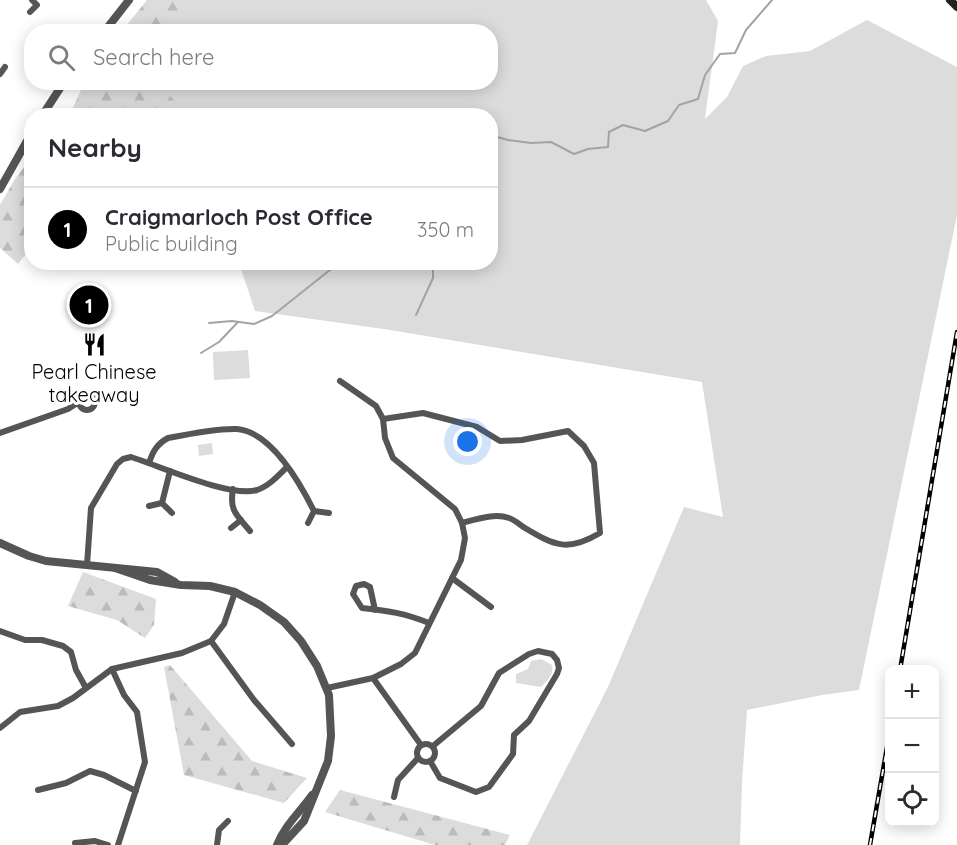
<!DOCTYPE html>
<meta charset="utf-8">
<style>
:root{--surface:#fff;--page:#f2f2f3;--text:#2b2b33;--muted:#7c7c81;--line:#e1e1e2;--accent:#000}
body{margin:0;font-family:Quicksand,sans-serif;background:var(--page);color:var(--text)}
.controls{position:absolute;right:18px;bottom:18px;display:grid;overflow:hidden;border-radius:12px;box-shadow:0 3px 15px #0003}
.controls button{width:54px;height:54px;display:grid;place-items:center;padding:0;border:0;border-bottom:2px solid var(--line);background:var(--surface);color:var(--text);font:30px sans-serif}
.you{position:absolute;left:468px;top:442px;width:21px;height:21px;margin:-15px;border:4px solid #fff;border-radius:50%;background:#1a73e8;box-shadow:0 0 0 9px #1a73e833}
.badge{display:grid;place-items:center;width:39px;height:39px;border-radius:50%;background:var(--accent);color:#fff;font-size:20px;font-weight:700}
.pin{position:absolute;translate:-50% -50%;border:3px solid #fff;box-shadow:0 2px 6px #0006}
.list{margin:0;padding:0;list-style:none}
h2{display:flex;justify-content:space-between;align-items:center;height:78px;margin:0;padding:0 24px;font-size:26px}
h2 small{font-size:20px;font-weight:400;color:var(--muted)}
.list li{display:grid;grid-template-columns:39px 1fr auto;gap:18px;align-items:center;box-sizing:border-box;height:84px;padding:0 24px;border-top:2px solid var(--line)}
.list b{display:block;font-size:22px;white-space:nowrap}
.list p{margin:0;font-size:20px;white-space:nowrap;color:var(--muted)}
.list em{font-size:20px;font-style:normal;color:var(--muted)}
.icon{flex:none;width:33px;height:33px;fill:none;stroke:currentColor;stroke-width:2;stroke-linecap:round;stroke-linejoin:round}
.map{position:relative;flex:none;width:957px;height:845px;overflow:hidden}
.search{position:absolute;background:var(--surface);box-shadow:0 3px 15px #0003;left:24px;top:24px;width:474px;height:66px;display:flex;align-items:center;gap:15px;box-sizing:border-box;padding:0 21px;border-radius:24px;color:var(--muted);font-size:22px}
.panel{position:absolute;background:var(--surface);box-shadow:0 3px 15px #0003;left:24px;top:108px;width:474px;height:162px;border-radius:24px}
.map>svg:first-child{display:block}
.green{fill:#dcdcdc}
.forest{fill:url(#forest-firs)}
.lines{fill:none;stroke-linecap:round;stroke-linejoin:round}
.stream{stroke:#a3a3a3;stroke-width:2}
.minor{stroke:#555;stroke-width:6}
.tertiary{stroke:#555;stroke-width:8}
.secondary{stroke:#222;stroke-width:8}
.rail-casing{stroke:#000;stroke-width:4.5}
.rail{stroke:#fff;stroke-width:2;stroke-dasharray:7;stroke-linecap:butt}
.labels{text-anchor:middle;stroke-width:6;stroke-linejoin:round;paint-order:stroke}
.poi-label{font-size:20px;fill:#000;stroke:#fff}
</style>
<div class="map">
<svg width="957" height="845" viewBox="0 0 957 845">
<defs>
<pattern id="forest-firs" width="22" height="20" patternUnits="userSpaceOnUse" patternTransform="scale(1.5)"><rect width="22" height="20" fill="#dcdcdc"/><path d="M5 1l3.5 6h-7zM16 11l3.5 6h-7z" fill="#bbb"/></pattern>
</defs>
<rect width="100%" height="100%" fill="#fff"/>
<g class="green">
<polygon points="161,0 706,0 718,21 705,119 727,97 743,66 766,56 810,51 867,20 957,67 957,215 859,690 822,695 747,710 742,782 740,845 527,845 608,687 684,507 723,517 702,382 384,329 255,311 239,263 490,262 490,116 186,115 150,83 490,82 490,32 144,32"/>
<polygon points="248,350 250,378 214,380 213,352"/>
<polygon points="212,443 213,454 199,456 198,445"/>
<path d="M541,659L552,665C554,675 548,680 541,687L516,683V674L528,669L531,661Z"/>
</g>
<g class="forest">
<polygon points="147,0 191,0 164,31 122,31"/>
<polygon points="84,83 157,83 189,115 67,115 73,108"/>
<polygon points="31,158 31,247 18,264 0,248 0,205 15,179"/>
<polygon points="83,572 156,599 154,625 145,638 117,620 68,606"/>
<polygon points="170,665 252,761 307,778 284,803 184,775 164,667"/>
<polygon points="340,790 510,835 505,845 435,845 325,812"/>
</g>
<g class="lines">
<g class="stream">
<polyline points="490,135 508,140 531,143 551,142 574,154 588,149 608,147 609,132 623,125 645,131 668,121 679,105 698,99 705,75 720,54 735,53 746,30 772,0"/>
<polyline points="416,315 433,278 433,262"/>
<polyline points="209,323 232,321 254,324 272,316 340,262"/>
<polyline points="201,353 219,342 238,322"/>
</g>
<g class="minor">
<polyline points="30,12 37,5 32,0"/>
<polyline points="0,74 5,67"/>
<circle cx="87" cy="402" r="8"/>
<path d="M383,419L423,413L477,427L500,441L522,440L568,431L584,446L594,463L600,533C568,552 555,546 525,528C520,525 515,520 509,518C495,513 477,519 462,523"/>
<polyline points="0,433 68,409 79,402"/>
<path d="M149,463C153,451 157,444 168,438C188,434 218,428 237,429C272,432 300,483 314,511L308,523"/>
<polyline points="170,471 162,503 172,513"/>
<path d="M233,489C229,511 237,515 250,531"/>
<polyline points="149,506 162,503"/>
<polyline points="314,511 329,513"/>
<polyline points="231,528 241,520"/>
<path d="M87,565L91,508L117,464L123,459L131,457C160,466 230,498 257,490C269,486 279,475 287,467"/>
<polyline points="452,578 491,607"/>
<path d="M375,610L370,587L364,584L356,586L353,594L362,608C389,611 404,613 429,623"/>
<polyline points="0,631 25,640 42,640 63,646 71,652 76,670 86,688"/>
<polyline points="211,641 254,700 292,744"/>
<polyline points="112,669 124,695 137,712 145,762 118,845"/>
<polyline points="373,678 421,745"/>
<polyline points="327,688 373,678 401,664 415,653 461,560 465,538 462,523 455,509 393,458 385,438 383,419 376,406 340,381"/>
<polyline points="0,728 20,712 58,706 73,698 112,669 182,653 211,641 224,624 235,592"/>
<circle cx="426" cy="753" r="9"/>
<polyline points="430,761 440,778 476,792 489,787 513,754 514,735 529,721 557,674 559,668 557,660 552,654 538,651 529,654 499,673 481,706 433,746"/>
<polyline points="38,790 66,783 90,771 104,775 136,791"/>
<polyline points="394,797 398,780 418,758"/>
<polyline points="75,843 95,841 108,845"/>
<polyline points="217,845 219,830 228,821"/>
</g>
<g class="tertiary">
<polyline points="104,32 129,0"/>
<polyline points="42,116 64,82"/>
<polyline points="0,189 32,132"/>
<polyline points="0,543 29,556 46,561 157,572 175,582"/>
<polyline points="115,568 150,580 181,585 210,586 235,592 260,605 284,622 301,641 317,666 329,695 331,736 328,761 304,821 282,845"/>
<path d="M277,845C285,825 300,812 312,795"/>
</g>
<polyline class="secondary" points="950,0 957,7"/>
<defs>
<g id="rail">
<polyline points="900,670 957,332"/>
<polyline points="870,845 890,730"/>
</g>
</defs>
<use href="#rail" class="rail-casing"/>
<use href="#rail" class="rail"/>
</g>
<defs>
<symbol id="restaurant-bare" viewBox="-9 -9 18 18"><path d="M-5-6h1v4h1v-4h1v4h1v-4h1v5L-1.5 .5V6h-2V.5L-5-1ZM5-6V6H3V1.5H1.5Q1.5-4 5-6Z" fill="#000" stroke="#fff" stroke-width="2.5" paint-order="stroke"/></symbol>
</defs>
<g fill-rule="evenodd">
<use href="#restaurant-bare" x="78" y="328" width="33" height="33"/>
</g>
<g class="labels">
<g class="poi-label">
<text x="94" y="379">Pearl Chinese<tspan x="94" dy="23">takeaway</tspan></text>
</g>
</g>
</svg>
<div class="controls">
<button>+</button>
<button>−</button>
<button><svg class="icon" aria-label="locate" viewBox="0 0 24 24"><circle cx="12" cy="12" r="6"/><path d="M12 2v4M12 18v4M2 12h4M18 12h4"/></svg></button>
</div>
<div class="you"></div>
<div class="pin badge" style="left:89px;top:305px">1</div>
<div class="search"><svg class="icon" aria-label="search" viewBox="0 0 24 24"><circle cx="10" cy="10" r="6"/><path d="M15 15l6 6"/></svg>Search here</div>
<section class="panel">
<h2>Nearby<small></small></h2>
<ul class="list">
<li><span class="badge">1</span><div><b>Craigmarloch Post Office</b><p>Public building</p></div><em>350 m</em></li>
</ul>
</section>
</div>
